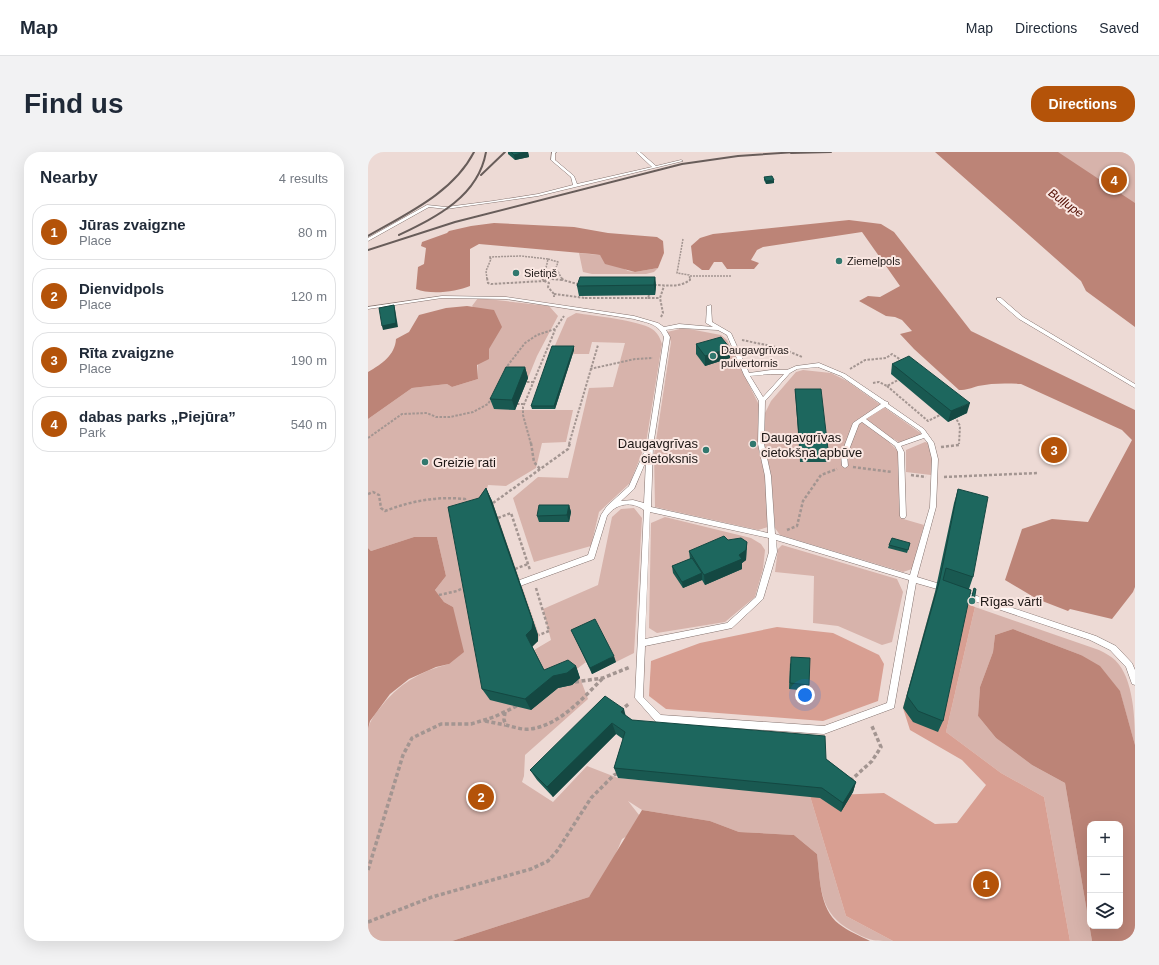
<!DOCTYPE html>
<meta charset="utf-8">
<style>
:root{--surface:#fff;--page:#f2f2f3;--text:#1f2937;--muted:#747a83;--line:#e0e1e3;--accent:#b45309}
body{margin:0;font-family:Arial,sans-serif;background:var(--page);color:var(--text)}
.controls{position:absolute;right:12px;bottom:12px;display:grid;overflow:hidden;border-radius:8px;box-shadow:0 4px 16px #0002}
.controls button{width:36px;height:36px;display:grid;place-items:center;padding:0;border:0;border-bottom:1px solid var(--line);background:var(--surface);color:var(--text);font:20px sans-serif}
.you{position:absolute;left:437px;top:543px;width:14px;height:14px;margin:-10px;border:3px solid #fff;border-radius:50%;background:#1a73e8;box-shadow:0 0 0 6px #1a73e833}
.badge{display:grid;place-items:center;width:26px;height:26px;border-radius:50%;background:var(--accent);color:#fff;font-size:13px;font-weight:700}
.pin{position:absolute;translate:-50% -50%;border:2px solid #fff;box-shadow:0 1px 4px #0006}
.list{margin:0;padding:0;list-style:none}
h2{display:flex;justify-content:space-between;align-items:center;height:52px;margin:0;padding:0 16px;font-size:17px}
h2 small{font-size:13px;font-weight:400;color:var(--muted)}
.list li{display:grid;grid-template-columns:26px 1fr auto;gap:12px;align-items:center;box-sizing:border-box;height:56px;margin:0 8px 8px;padding:0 8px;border:1px solid var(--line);border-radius:16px}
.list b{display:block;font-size:15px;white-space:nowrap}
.list p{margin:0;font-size:13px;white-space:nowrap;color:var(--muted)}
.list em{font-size:13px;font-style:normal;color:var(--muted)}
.icon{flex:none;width:22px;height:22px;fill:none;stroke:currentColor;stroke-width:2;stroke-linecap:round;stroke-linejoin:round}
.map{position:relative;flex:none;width:767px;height:789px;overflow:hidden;border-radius:16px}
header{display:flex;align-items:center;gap:24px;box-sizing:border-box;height:56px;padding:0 20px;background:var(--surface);border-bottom:1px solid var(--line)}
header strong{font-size:19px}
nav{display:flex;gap:22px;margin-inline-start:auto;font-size:14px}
.intro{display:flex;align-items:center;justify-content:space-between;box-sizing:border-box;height:96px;padding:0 24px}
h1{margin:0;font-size:28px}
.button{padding:10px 18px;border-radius:16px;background:var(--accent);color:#fff;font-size:14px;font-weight:700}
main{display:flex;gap:24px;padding:0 24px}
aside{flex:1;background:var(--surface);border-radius:16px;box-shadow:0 4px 16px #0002}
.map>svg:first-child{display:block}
.green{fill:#d7b3ab}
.forest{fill:#d89f92}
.water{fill:#bc8477;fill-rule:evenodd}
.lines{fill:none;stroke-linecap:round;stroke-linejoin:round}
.lane-casing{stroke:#83726e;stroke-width:1}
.path-far3{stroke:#a39591;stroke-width:1.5;stroke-dasharray:2 1;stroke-linecap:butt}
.path-far2{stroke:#a39591;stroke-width:2;stroke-dasharray:2.5 1.5;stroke-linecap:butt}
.path-far1{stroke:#a39591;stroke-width:2.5;stroke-dasharray:3 2;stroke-linecap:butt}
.path{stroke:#a39591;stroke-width:3.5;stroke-dasharray:4 2.5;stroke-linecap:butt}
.lane{fill:#fff;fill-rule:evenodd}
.rail{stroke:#685d5a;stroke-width:2}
.wall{fill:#195951}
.shaded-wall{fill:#144842}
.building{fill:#1d675e;stroke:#144842}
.poi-dot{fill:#31786e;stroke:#fae7e2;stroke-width:1.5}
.labels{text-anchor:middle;stroke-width:4;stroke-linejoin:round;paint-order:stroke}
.far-poi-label{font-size:11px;fill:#1c1614;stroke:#fae7e2;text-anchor:start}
.far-water-label{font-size:12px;font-style:italic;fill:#530e03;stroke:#fae7e2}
.poi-label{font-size:13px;fill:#1c1614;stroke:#fae7e2;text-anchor:start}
</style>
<header>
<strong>Map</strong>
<nav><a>Map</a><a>Directions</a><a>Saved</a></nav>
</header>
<div class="intro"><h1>Find us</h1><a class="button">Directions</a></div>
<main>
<aside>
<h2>Nearby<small>4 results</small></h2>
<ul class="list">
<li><span class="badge">1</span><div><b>Jūras zvaigzne</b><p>Place</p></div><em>80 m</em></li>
<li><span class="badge">2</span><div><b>Dienvidpols</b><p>Place</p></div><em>120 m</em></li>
<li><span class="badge">3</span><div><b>Rīta zvaigzne</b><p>Place</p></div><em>190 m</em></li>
<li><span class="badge">4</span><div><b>dabas parks „Piejūra”</b><p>Park</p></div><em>540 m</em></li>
</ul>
</aside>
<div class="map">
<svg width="767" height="789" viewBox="0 0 767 789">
<rect width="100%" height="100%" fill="#eddad5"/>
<g class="green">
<polygon points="684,0 767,0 767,56"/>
<polygon points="211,101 232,103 260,119 267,120 290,116 286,120 278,122 224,122 215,120"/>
<path d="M110,146L181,154L190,164L169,204L147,258H205L198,290L174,291L168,316L138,334L120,333L116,348L124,349L125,351L171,483L170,489L164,495L166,498L183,488L175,457L230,433L244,365L253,357L266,356L274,366L266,501L248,510L229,474L206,484L218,510L205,520L212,526L220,547L157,603L156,624L154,630L185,650L219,614L250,626L442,644L478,764L525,789C505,789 502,789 484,779C451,761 453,736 449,702L426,683L371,680L342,669L274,658L260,649L279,673L254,687L239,723L221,745L84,789H0V577C2,569 6,563 12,556C29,533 52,519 81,512L85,455L76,450L67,438L78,424L69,385H46L3,399L0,396V267L44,236L79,232L84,235L110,227L109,159L104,154Z"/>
<path d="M208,161C226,164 270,168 284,177C290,181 292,186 294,192L278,291L262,331L231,360L223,394L166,410L145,346L170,325L200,326L221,236L245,235L257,191L224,190L221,202H205L206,198H185L199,166Z"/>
<polygon points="316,176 353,183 359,188 391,253 390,292 397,325 400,375 390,378 287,355 286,302 303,190 299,180"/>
<polygon points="435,218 463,221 479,229 554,282 532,291 526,287 521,290 531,300 532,366 556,373 544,417 535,420 412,383 407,376 403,323 396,291 397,261 403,249 428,220"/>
<polygon points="557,290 561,291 564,308 563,323 538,320 538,298"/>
<polygon points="297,365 383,386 393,392 397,398 395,417 387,445 357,470 289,481 281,476 283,371"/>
<polygon points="414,393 529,427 535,440 524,490 514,493 470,474 445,471 446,424 407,420 410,397"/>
<path d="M607,455L731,498C737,501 743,504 747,508C766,526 767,568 767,593L752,540L713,503L645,477L627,483L625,500L612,535L610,564L628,586L664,613L697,631L724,789H702L676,645L633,621L578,580Z"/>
</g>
<g class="forest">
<polygon points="567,440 607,455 578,580 633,621 676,645 702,789 525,789 478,764 442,644 516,641 567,672 589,671 618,633 594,608 542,578 535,556"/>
<polygon points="409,475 465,481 511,503 516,512 510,549 455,569 298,557 281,544 283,509 332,491"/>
</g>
<g class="water">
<polygon points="567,0 690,0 767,51 767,175 718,139 713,129"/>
<path d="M481,68L513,72L526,80L603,179L767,258V435L765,440L744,467L702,457L700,459L669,447L637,428L654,377L684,367L720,370L764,288L754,278L653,232C638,231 624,231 610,234C603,236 599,238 591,238L546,197L532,182L544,179L534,168L527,165L518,164L491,149L500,144L512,145L532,134L494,80L395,95L389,98L383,108L391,111L386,117H359L354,110H346L341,118H334L325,111L323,94L332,86L345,82Z"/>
<path d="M126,71L206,75L240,81L289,85L295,89L296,101L290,116L267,120L237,112L232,103L224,102L111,92L102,97V134C88,140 62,143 48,137L50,115L56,112L58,96L53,94L54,90L79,81L81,79L103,74Z"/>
<path d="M99,154L126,158L134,175L121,197V207L109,213L110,227L84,235L79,232L44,236L0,267V220C14,212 27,203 28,187L41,180L51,163L78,156Z"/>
<polygon points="46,385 69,385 78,424 67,438 76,450 85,455 96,500 81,512 68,515 41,527 22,542 2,569 0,577 0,396 3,399"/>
<path d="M645,477L713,503L732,514L752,539L767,593V789H724L697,631L664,613L628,586L610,564L612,535L625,500L627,483ZM722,672H752V774H722Z"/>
<path d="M274,658L342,669L371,680L426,683L449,702C452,724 451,757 471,772C480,779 492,784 502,789H84L221,745Z"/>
</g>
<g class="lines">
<defs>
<g id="lane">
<polygon points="184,0 189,0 187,1 187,8 206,24 209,32 284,15 268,0 272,0 288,14 313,8 315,9 170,44 78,57 61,55 0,89 0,86 59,53 78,55 125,49 170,42 205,33 203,25 183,8"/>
<path d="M74,144L138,145L266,164L290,171L296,175L311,172L345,175L338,171L339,154L343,153L344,170L363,181L381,221L403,218H419L428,214L451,211L477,222L517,249L520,250V252L556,277L566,291L570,307L568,355L549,425L572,432L573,434L572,436L569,437L548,431L526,556L456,582L291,571L288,570L267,546L276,358C264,349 248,351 239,364L226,407L152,434L149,433L148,431L149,429L220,403L233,363L239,354L261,334L277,298L279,296L296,185C290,171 279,171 266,167L138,147L74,146L0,157V155ZM311,176L350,178L359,183L376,223L391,249L390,292L397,324L400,381L283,355L285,294L302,185L298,178ZM450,215L473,224L513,252L485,271L473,303L474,314L477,316L480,314L479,303L491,272L494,270L527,294L530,300L532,364L533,366H537L538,364L536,300L533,294L556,286L560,291L564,307L562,355L542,423L407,382L403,324L396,292L397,249L422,221L429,217ZM403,222H416L395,245L382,224ZM517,255L552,279L554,282L530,291L498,267ZM278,309L276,351L265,348L253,349L266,337ZM282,360L401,386V400L388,445L359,471L277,487ZM408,388L541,428L519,551L456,574L293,563L275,545L277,494L364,476L395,447L409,400Z"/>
<polygon points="629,146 633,146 655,165 767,232 767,236 651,167 629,148"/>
<polygon points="603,442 728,484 748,494 764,511 767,518 767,533 764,532 758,515 742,498 722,488 600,447 599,445 600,443"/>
</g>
</defs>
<use href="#lane" class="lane-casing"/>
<g class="path-far3">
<polyline points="315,87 309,121 321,123 322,127"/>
<polyline points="180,107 190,110 188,116 194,127"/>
<polyline points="322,124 364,124"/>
<polyline points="119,127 118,119 123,107 121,105 153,104 180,107 178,116 172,123 175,127"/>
</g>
<g class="path-far2">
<polyline points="119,126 120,131 123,132 176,129"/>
<polyline points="174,126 176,129"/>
<polyline points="194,126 195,128 213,133"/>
<polyline points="176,129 181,131 180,135 186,142 186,145"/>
<polyline points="176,129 183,127 195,128"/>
<path d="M286,133C299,133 311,136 322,128V126"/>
<polyline points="186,142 217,146"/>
<polyline points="217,146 280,146 281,143"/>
<polyline points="280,146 292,146"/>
<polyline points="293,165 295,161 292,146 296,134"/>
<polyline points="374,188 413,196 434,205"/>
<polyline points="137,217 157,191 169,183 187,177 196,164"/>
<polyline points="222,217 267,207 285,206"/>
<polyline points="482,217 497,208 518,206 524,202 536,210"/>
<polyline points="159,230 165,230"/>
<polyline points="505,231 511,230 519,234 530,228"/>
<polyline points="519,234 560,269 572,263"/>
<polyline points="149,252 156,252"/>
<polyline points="587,264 592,274 591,292"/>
<polyline points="0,286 34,262 59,261 68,265 82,265 105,260 120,252 124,245"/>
<polyline points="163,292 155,263 155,255 187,178"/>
<polyline points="201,292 230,193"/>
</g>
<g class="path-far1">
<polyline points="163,291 166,310 172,317"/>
<polyline points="573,295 591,293 591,291"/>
<polyline points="485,315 524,320"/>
<polyline points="543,323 558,325"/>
<polyline points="576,325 670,321"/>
<path d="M0,342L5,340L11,343L13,356L17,359C43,349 69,344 97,347L98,352"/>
<polyline points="125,351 200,297 202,291"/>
<polyline points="130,366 143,361 162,418"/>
<polyline points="419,378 429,374 435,349 453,323 469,317"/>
<polyline points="147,417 160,412"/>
<polyline points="168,436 181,479 171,483"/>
<polyline points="71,443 89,439 97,435"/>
</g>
<g class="path">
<polyline points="207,530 235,526 262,515"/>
<polyline points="252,559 262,551"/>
<path d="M137,560L136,568L138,573C146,575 154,578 162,577C191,574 216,545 235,526"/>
<polyline points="117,569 137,573"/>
<polyline points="482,629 504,609 513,595 503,572"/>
<polyline points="0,718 35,603 44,586 73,572 103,572 126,565 151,553"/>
<polyline points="0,770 64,745 163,717 180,709 189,699 223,646 246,623 251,621"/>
</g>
<use href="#lane" class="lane"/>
<g class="rail">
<polyline points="423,1 463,0"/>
<polyline points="113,23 137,0"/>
<path d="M31,83C68,65 110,45 118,0"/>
<path d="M0,84C38,62 85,41 106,0"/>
<polyline points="0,98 87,70 314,12 370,4 428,0"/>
</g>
</g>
<g class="wall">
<polygon points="140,0 160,0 161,5 147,8 140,2"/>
<polygon points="396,25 406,31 398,32 396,28"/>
<polygon points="287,125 288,134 287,143 211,144 209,134"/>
<polygon points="328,192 362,206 337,214 328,202"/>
<polygon points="206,194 206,198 187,257 164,257 163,254"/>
<polygon points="524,212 599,261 580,270 523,222"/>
<polygon points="157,215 160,226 147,258 126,257 122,247"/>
<polygon points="427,237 461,306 461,310 432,310"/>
<polygon points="118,336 124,349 170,483 170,489 164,494 176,518 208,514 212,526 204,533 190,536 163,558 122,548 114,537 111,346"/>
<polygon points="590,337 605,425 601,437 575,569 570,580 545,570 535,556 567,440 586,351"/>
<polygon points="201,353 203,360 201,370 171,370 169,364"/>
<polygon points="360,388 379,390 378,408 374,411 374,417 337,433 334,428 315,436 305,421 304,414 322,407 321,399"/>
<polygon points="542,391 539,401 520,396 521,393"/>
<polygon points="606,436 606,449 604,453 602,451"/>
<polygon points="203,478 248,510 224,522 206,484"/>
<polygon points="422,511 441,533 440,539 421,537"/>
<polygon points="257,564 264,568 458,607 488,630 485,640 473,660 452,646 250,626 246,616 255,587 248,582 185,645 169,628 162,618"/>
</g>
<g class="shaded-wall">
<polygon points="158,0 160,0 161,5 147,8 146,3"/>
<polygon points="406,28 406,31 398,32 398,29"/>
<polygon points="287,125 288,134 287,143 286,133"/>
<polygon points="26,153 27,157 30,175 15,178 14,174"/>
<polygon points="206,194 206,198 187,257 186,254"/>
<polygon points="362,196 362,206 337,214 337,204"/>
<polygon points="157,215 160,226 147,258 144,248"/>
<polygon points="602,251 599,261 580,270 583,259"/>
<polygon points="118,336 124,349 170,483 170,489 164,495 158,483"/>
<polygon points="201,353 203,360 201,370 199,363"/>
<polygon points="379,390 378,408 374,411 374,417 337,433 336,423 371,403"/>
<polygon points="334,421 334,428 315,436 314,430"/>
<polygon points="246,504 248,510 224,522 222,516"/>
<polygon points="208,514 212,526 204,533 190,536 163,558 157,547 185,524"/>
<polygon points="256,557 259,569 253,560"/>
<polygon points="244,571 248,582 185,645 179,635"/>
<polygon points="488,630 485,640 473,660 475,651"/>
</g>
<g class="building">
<polygon points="143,0 158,0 146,3"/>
<polygon points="404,24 406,28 398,29 396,25"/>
<polygon points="212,125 287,125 286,133 209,134"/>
<polygon points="26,153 28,171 14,174 11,156"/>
<polygon points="353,185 362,196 337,204 328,192"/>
<polygon points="184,194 206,194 186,254 163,254"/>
<polygon points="541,204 602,251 583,259 524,212"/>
<polygon points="138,215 157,215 144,248 122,247"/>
<polygon points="427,237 453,237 461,306 433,307"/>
<polygon points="118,336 165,470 164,477 158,483 176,518 200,508 208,514 199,521 185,524 157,547 114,537 80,355 111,346"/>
<polygon points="590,337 620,345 605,425 578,416 575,428 603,438 575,569 550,559 539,544 572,427"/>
<polygon points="171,353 201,353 199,363 169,364"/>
<polygon points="356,384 360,388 373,386 379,390 378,398 371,403 374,407 336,423 321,399"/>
<polygon points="524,386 542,391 540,398 521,393"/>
<polygon points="324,406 334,421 314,430 304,414"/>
<polygon points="606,436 608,437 606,449 603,448"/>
<polygon points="227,467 246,504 222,516 203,478"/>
<polygon points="423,505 442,506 441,533 422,531"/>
<polygon points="237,544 256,557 253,560 264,568 457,584 458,607 488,630 475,651 454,636 246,616 257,580 244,571 179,635 162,618"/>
</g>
<g class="poi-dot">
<circle cx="471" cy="109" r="4"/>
<circle cx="148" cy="121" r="4"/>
<circle cx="345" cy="204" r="4"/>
<circle cx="385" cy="292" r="4"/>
<circle cx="338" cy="298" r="4"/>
<circle cx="57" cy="310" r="4"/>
<circle cx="604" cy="449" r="4"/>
</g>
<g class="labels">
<g class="far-poi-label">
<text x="479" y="113">Ziemeļpols</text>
<text x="156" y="125">Sietiņš</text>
<text x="353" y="202">Daugavgrīvas<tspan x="353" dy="13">pulvertornis</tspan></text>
</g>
<g class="far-water-label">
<text transform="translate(698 51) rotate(36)" y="4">Buļļupe</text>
</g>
<g class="poi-label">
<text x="393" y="290">Daugavgrīvas<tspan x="393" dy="15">cietokšņa apbūve</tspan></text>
<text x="330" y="296" text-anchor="end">Daugavgrīvas<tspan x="330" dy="15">cietoksnis</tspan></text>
<text x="65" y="315">Greizie rati</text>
<text x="612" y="454">Rīgas vārti</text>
</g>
</g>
</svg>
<div class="controls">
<button>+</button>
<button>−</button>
<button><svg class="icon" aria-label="layers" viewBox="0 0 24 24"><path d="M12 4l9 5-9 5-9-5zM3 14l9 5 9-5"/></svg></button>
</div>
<div class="you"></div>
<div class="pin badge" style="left:618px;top:732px">1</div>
<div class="pin badge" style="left:113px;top:645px">2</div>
<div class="pin badge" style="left:686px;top:298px">3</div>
<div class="pin badge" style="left:746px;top:28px">4</div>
</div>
</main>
